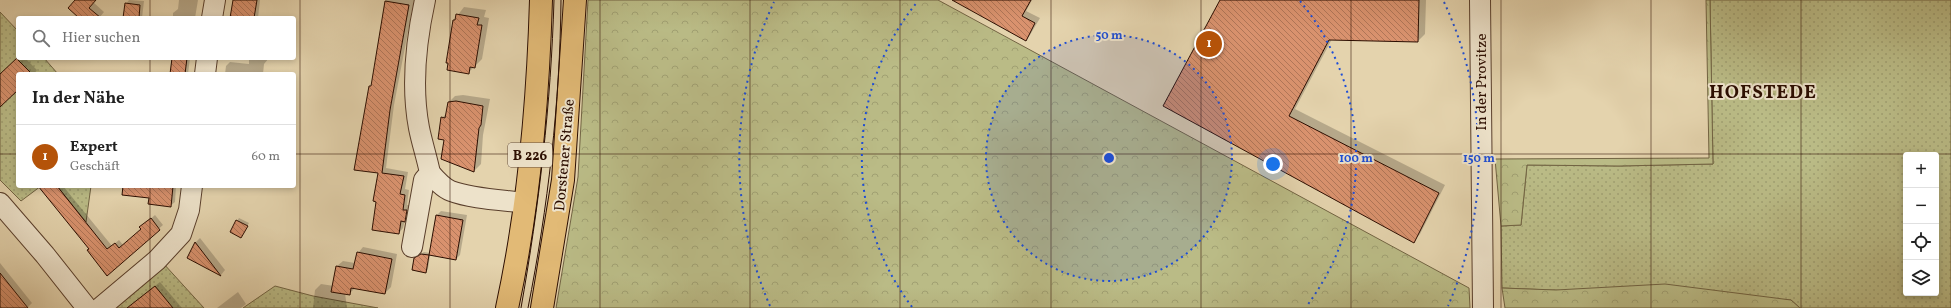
<!DOCTYPE html>
<html lang="de">
<meta charset="utf-8">
<style>
:root{--surface:#fff;--page:#f2f2f2;--text:#222;--muted:#767676;--line:#e0e0e0;--accent:#b45309}
body{margin:0;font-family:Vollkorn,serif;background:var(--page);color:var(--text)}
.controls{position:absolute;right:12px;bottom:12px;display:grid;overflow:hidden;border-radius:4px;box-shadow:0 2px 6px #0003}
.controls button{width:36px;height:36px;display:grid;place-items:center;padding:0;border:0;border-bottom:1px solid var(--line);background:var(--surface);color:var(--text);font:20px sans-serif}
.you{position:absolute;left:1273px;top:164px;width:14px;height:14px;margin:-10px;border:3px solid #fff;border-radius:50%;background:#1a73e8;box-shadow:0 0 0 6px #1a73e833}
.badge{display:grid;place-items:center;width:26px;height:26px;border-radius:50%;background:var(--accent);color:#fff;font-size:13px;font-weight:700}
.pin{position:absolute;translate:-50% -50%;border:2px solid #fff;box-shadow:0 1px 4px #0006}
.list{margin:0;padding:0;list-style:none}
h2{display:flex;justify-content:space-between;align-items:center;height:52px;margin:0;padding:0 16px;font-size:17px}
h2 small{font-size:13px;font-weight:400;color:var(--muted)}
.list li{display:grid;grid-template-columns:26px 1fr auto;gap:12px;align-items:center;box-sizing:border-box;height:64px;padding:0 16px;border-top:1px solid var(--line)}
.list b{display:block;font-size:15px;white-space:nowrap}
.list p{margin:0;font-size:13px;white-space:nowrap;color:var(--muted)}
.list em{font-size:13px;font-style:normal;color:var(--muted)}
.icon{flex:none;width:22px;height:22px;fill:none;stroke:currentColor;stroke-width:2;stroke-linecap:round;stroke-linejoin:round}
.map{position:relative;flex:none;width:1951px;height:308px;overflow:hidden}
.search{position:absolute;background:var(--surface);box-shadow:0 2px 6px #0003;left:16px;top:16px;width:280px;height:44px;display:flex;align-items:center;gap:10px;box-sizing:border-box;padding:0 14px;border-radius:4px;color:var(--muted);font-size:15px}
.panel{position:absolute;background:var(--surface);box-shadow:0 2px 6px #0003;left:16px;top:72px;width:280px;height:116px;border-radius:4px}
.map>svg:first-child{display:block}
.grass{fill:url(#grass-dots);stroke:#726443;fill-rule:evenodd}
.forest{fill:url(#forest-crowns);stroke:#726443}
.shadow{fill:#0003}
.building{fill:url(#building-back-hatch);stroke:#2b0d00}
.lines{fill:none;stroke-linecap:round;stroke-linejoin:round}
.street-casing{stroke:#593e2b;stroke-width:22}
.primary-casing{stroke:#2b0d00;stroke-width:24}
.street{stroke:#ede2ca;stroke-width:20}
.primary{stroke:#e2ba76;stroke-width:22}
.tram{stroke:#2b0d00;stroke-width:1}
.grid{fill:none;stroke:#2b0d00;stroke-width:1;stroke-opacity:0.55}
.ring{fill:none;stroke:#1d4ed8;stroke-width:2;stroke-dasharray:2 4}
.labels{text-anchor:middle;stroke-width:4;stroke-linejoin:round;paint-order:stroke}
.shield{fill:#ede2ca;stroke:#654d3d;stroke-width:1}
.shield-label{font-size:14px;font-weight:bold;fill:#2b0d00}
.street-label{font-size:15px;fill:#2b0d00;stroke:#ede2ca}
.district-label{font-size:19px;font-weight:bold;letter-spacing:1px;fill:#2b0d00;stroke:#ede2ca}
.centre{fill:#1d4ed8;stroke:#ede2ca;stroke-width:2}
.ring-label{font-size:12px;text-anchor:middle;font-weight:bold;fill:#1d4ed8;stroke:#ede2ca;stroke-width:4;stroke-linejoin:round;paint-order:stroke}
</style>
<div class="map">
<svg width="1951" height="308" viewBox="0 0 1951 308">
<defs>
<pattern id="grass-dots" width="8" height="8" patternUnits="userSpaceOnUse"><rect width="8" height="8" fill="#babb86"/><path d="M2 2h.1M6 6h.1" fill="none" stroke="#a0a072" stroke-width="1.8" stroke-linecap="round"/></pattern>
<pattern id="forest-crowns" width="20" height="18" patternUnits="userSpaceOnUse"><rect width="20" height="18" fill="#babb86"/><path d="M2 6a3 3 0 1 1 6 0M12 15a3 3 0 1 1 6 0" fill="none" stroke="#a0a072"/></pattern>
<pattern id="building-back-hatch" width="6" height="6" patternUnits="userSpaceOnUse"><rect width="6" height="6" fill="#d9926e"/><path d="M-1 5l2 2M0 0l6 6M5-1l2 2" fill="none" stroke="#b07658"/></pattern>
</defs>
<rect width="100%" height="100%" fill="#e4d3ad"/>
<filter id="stains"><feTurbulence type="fractalNoise" baseFrequency=".005" numOctaves="4"/><feColorMatrix values="0 0 0 0 .2 0 0 0 0 .09 0 0 0 0 .02 0 0 0 .5 -.17"/></filter>
<radialGradient id="worn" r=".72"><stop offset=".6" stop-color="#630" stop-opacity="0"/><stop offset="1" stop-color="#630" stop-opacity=".3"/></radialGradient>
<g class="grass">
<path d="M1710,0H1951V308H1800L1791,300L1502,288L1501,226L1521,225L1527,165L1619,166L1713,164ZM1906,155H1936V293H1906Z"/>
<polygon points="0,12 18,31 18,58 44,58 58,74 18,74 18,186 41,186 21,201 0,180"/>
<polygon points="57,186 91,186 86,222"/>
<polygon points="163,263 204,308 105,308"/>
<polygon points="275,286 313,296 378,308 243,308"/>
</g>
<g class="forest">
<polygon points="588,0 938,0 1469,288 1470,308 556,308 578,177"/>
<polygon points="1706,0 1710,0 1713,164 1619,166 1527,165 1521,225 1501,226 1495,159 1709,158"/>
<polygon points="1665,284 1791,300 1800,308 1505,308 1502,288 1556,290"/>
</g>
<g class="shadow">
<polygon points="76,0 95,0 93,2 104,12 99,18 81,18"/>
<polygon points="129,0 144,1 142,18 124,18 126,4"/>
<polygon points="179,0 198,0 195,18 173,18 173,13 178,9"/>
<polygon points="234,0 260,0 258,18 231,18"/>
<polygon points="386,0 414,0 394,105 386,168 408,172 405,189 409,190 407,205 411,205 409,216 405,220 403,228 399,233 378,201 379,172 370,87 373,84"/>
<polygon points="955,0 1032,0 1026,11 1040,18 1030,35 1026,40"/>
<polygon points="1221,0 1426,0 1425,34 1418,41 1332,39 1295,109 1445,185 1420,234 1414,241 1164,105"/>
<polygon points="464,7 486,10 484,17 489,18 482,59 469,72 454,20"/>
<polygon points="18,58 25,58 37,70 34,74 18,74 18,89 0,106 0,75"/>
<polygon points="173,58 190,58 188,74 171,74"/>
<polygon points="249,58 269,58 264,64 263,74 225,74 226,66 230,62 249,64"/>
<polygon points="463,95 490,99 483,135 481,164 474,171 445,139 442,118 447,113 448,103 455,96"/>
<polygon points="40,186 63,186 112,246 119,240 123,245 142,229 145,224 155,215 163,225 107,274 90,249"/>
<polygon points="151,186 176,186 175,202 170,206"/>
<polygon points="441,211 467,215 460,255 456,259 430,255 428,269 426,272 418,256 424,252 430,253 437,215"/>
<polygon points="239,218 249,223 241,236 231,231"/>
<polygon points="200,238 225,270 221,275 188,257 196,242"/>
<polygon points="363,247 397,254 391,287 385,293 355,288 349,294 345,293 347,308 313,308 315,290 321,284 334,286 337,266 343,261 355,263 358,253"/>
<polygon points="0,263 32,303 27,308 0,308"/>
<polygon points="160,282 182,308 141,308 141,297"/>
<polygon points="238,292 246,304 241,308 217,308"/>
</g>
<g class="building">
<polygon points="75,0 96,0 89,8 101,18 79,18 68,8"/>
<polygon points="233,0 257,0 254,18 230,18"/>
<polygon points="952,0 1031,0 1022,16 1035,23 1026,41"/>
<polygon points="1220,0 1419,0 1418,42 1329,40 1289,116 1439,193 1414,243 1163,106"/>
<polygon points="385,1 409,5 390,110 382,173 404,176 400,194 405,195 403,210 407,210 405,222 401,221 399,234 372,230 376,202 373,201 378,173 354,170 369,86 371,86"/>
<polygon points="125,3 140,5 139,18 123,18"/>
<polygon points="456,14 479,18 477,25 482,25 475,68 470,67 469,74 447,70 448,63 446,63 453,20 455,20"/>
<polygon points="18,57 18,60 32,74 18,74 18,90 0,107 0,74"/>
<polygon points="172,58 187,58 185,74 170,74"/>
<polygon points="456,101 483,106 481,125 479,128 474,172 441,159 444,140 438,139 441,117 445,118 448,102"/>
<polygon points="38,186 57,186 107,249 115,243 119,248 141,229 139,227 151,218 160,230 107,276 87,250 89,249"/>
<polygon points="123,186 173,186 171,207 148,204 149,198 122,195"/>
<polygon points="436,215 463,220 456,260 429,255"/>
<polygon points="236,220 248,226 241,238 230,232"/>
<polygon points="195,242 221,276 187,258"/>
<polygon points="357,252 392,259 385,294 351,288 350,295 331,292 336,266 353,269"/>
<polygon points="421,254 429,255 426,273 412,270 414,258"/>
<polygon points="0,273 28,308 0,308"/>
<polygon points="155,286 173,308 127,308"/>
</g>
<g class="lines">
<defs>
<g id="street">
<polyline points="1480,0 1483,308"/>
<polyline points="212,18 215,0"/>
<polyline points="205,74 207,58"/>
<path d="M430,173C436,180 443,188 451,191C472,199 504,200 526,203"/>
<polyline points="0,203 45,255 87,308"/>
<path d="M412,247L424,180L430,173C427,158 422,143 419,128C411,86 416,41 425,0"/>
<polyline points="100,308 157,260 181,234 189,210 192,186"/>
</g>
<g id="primary">
<path d="M507,308C529,207 538,103 541,0"/>
<polyline points="542,308 563,180 575,0"/>
</g>
</defs>
<use href="#street" class="street-casing"/>
<use href="#primary" class="primary-casing"/>
<use href="#street" class="street"/>
<use href="#primary" class="primary"/>
<g class="tram">
<path d="M521,308C539,206 551,104 554,0"/>
<path d="M528,308C548,207 560,103 561,0"/>
</g>
</g>
<path class="grid" d="M150,0V18M300,0V308M450,0V308M600,0V308M750,0V308M900,0V308M1051,0V308M1201,0V308M1351,0V308M1501,0V308M1651,0V308M1801,0V308M150,58V74M0,154H18M294,154H1951M150,186V308"/>
<circle cx="1109" cy="158" r="123" fill="#1d4ed8" fill-opacity=".12"/>
<g class="ring">
<circle cx="1109" cy="158" r="123"/>
<path d="M912 307A247 247 0 0 1 918 1M1300 1A247 247 0 0 1 1306 307"/>
<path d="M770 306A370 370 0 0 1 774 2M1444 2A370 370 0 0 1 1448 306"/>
</g>
<g class="labels">
<rect class="shield" x="508" y="143" width="44" height="24" rx="3"/>
<g class="shield-label">
<text x="530" y="160">B 226</text>
</g>
<g class="street-label">
<text transform="translate(1481 82) rotate(-90)" y="5">In der Provitze</text>
<text transform="translate(564 155) rotate(-85)" y="5">Dorstener Straße</text>
</g>
<g class="district-label">
<text x="1763" y="98">HOFSTEDE</text>
</g>
</g>
<circle cx="1109" cy="158" r="6" class="centre"/>
<g class="ring-label">
<text x="1109" y="39">50 m</text>
<text x="1356" y="162">100 m</text>
<text x="1479" y="162">150 m</text>
</g>
<rect width="100%" height="100%" filter="url(#stains)"/>
<rect width="100%" height="100%" fill="url(#worn)"/>
</svg>
<div class="controls">
<button>+</button>
<button>−</button>
<button><svg class="icon" aria-label="locate" viewBox="0 0 24 24"><circle cx="12" cy="12" r="6"/><path d="M12 2v4M12 18v4M2 12h4M18 12h4"/></svg></button>
<button><svg class="icon" aria-label="layers" viewBox="0 0 24 24"><path d="M12 4l9 5-9 5-9-5zM3 14l9 5 9-5"/></svg></button>
</div>
<div class="you"></div>
<div class="pin badge" style="left:1209px;top:44px">1</div>
<div class="search"><svg class="icon" aria-label="search" viewBox="0 0 24 24"><circle cx="10" cy="10" r="6"/><path d="M15 15l6 6"/></svg>Hier suchen</div>
<section class="panel">
<h2>In der Nähe<small></small></h2>
<ul class="list">
<li><span class="badge">1</span><div><b>Expert</b><p>Geschäft</p></div><em>60 m</em></li>
</ul>
</section>
</div>
